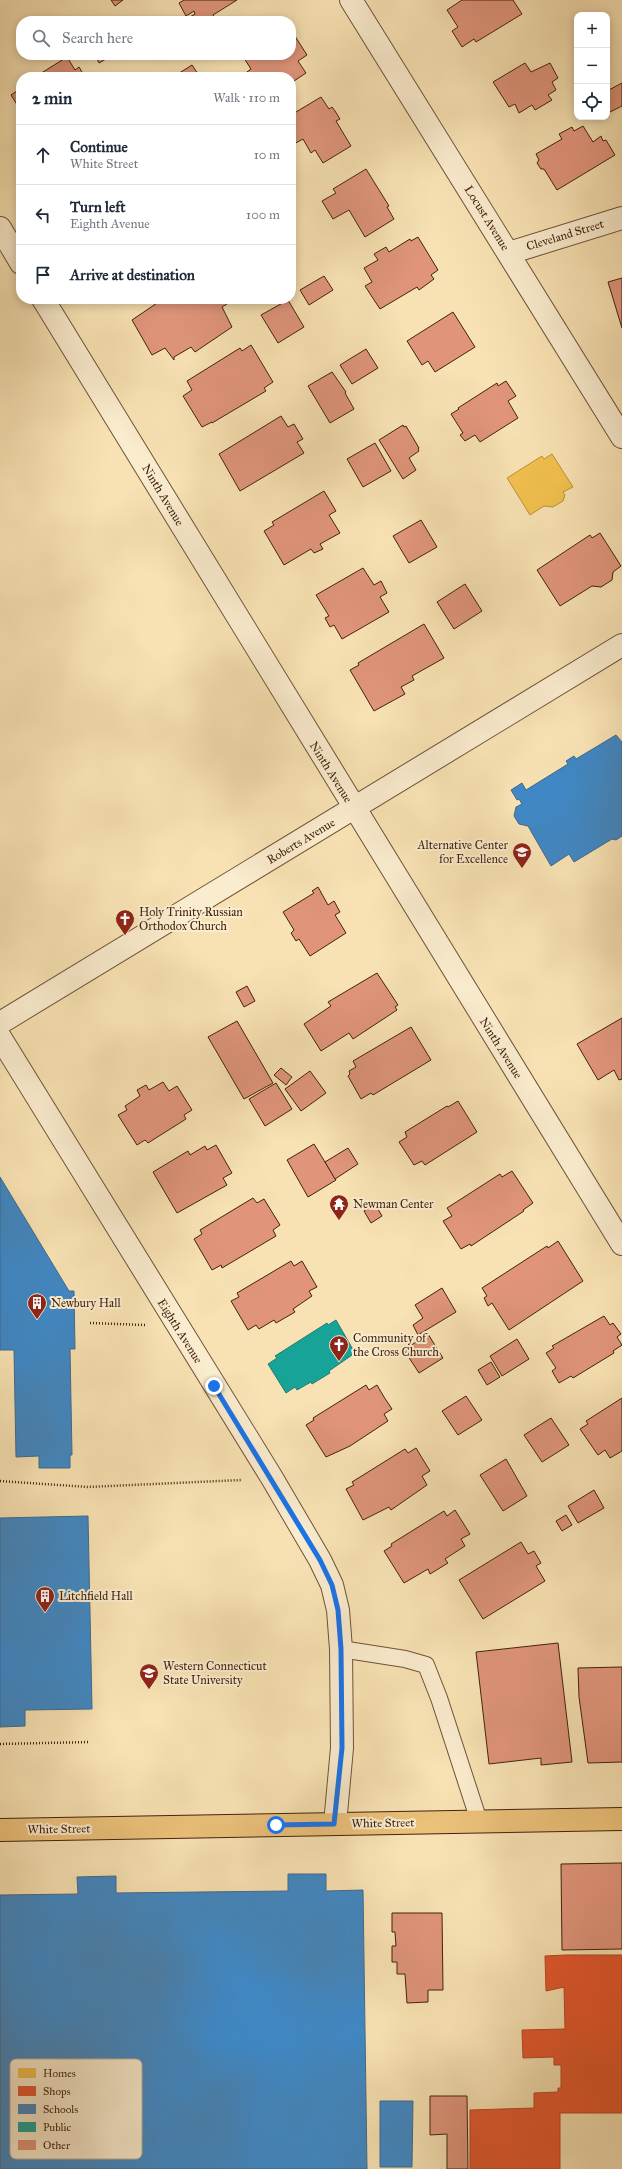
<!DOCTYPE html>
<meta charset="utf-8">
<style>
:root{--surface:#fff;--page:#f2f2f3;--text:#1f2937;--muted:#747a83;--line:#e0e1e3}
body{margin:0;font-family:"IM FELL Great Primer",serif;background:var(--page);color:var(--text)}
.controls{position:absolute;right:12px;top:12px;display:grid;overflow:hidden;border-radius:8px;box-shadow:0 2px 10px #0003}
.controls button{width:36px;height:36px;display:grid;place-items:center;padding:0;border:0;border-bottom:1px solid var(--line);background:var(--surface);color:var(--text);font:20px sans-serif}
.stop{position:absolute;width:12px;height:12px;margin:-9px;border:3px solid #1a73e8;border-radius:50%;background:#fff}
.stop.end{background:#1a73e8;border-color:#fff;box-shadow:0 1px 4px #0008}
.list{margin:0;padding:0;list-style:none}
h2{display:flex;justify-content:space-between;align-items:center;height:52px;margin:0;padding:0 16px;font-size:17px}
h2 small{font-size:13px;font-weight:400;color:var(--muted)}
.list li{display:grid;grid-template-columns:26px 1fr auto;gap:12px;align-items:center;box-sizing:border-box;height:60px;padding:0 16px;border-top:1px solid var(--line)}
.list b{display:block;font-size:15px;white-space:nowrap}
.list p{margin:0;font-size:13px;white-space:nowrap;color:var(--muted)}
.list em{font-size:13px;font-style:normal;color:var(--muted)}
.icon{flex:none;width:22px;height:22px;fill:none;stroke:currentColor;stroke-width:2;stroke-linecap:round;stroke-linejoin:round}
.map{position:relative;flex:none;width:622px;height:2169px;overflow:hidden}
.search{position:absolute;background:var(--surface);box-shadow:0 2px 10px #0003;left:16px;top:16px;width:280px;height:44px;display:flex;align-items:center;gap:10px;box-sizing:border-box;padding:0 14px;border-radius:16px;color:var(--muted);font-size:15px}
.panel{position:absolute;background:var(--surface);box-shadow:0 2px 10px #0003;left:16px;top:72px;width:280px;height:232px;border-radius:16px}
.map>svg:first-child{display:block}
.homes{fill:#f2c14e;stroke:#bd913b}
.shops{fill:#e4572e;stroke:#b34725}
.schools{fill:#3f88c5;stroke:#40698e}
.public{fill:#17a398;stroke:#247c6f}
.building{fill:#e0957b;stroke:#41220f}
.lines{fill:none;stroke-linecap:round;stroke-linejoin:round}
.service-casing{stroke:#6f5238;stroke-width:18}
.minor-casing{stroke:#6f5238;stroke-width:24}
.tertiary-casing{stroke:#6f5238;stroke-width:24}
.primary-casing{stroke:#41220f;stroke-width:24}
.path{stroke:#41220f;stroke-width:2.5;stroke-dasharray:1 2;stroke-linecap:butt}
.service{stroke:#faecce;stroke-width:16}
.minor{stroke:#faecce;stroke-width:22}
.tertiary{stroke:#faecce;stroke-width:22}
.primary{stroke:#ecc17a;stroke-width:22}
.route{stroke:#1a73e8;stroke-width:5}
.labels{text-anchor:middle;stroke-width:4;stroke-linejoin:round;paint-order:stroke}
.street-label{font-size:12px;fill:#41220f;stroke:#faecce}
.poi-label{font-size:12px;fill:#41220f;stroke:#faecce;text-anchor:start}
.key{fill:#faecce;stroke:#c2af95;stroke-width:1}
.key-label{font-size:11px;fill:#41220f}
</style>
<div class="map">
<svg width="622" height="2169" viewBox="0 0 622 2169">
<rect width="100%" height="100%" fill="#f8e2b3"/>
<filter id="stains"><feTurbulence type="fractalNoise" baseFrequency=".005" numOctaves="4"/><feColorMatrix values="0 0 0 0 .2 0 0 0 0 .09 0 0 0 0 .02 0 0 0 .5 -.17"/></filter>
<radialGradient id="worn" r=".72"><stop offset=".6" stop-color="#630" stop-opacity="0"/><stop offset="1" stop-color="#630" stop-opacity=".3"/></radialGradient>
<polygon class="homes" points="552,454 573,487 563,492 565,495 563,501 553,507 544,506 530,515 507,478 542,456 544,459"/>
<polygon class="shops" points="566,1955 622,1955 622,2113 560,2113 560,2169 470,2169 470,2110 534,2108 534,2093 558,2092 558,2088 561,2088 561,2065 554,2065 554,2057 523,2058 522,2030 565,2029 564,1987 546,1991 545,1956"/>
<g class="schools">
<polygon points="616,735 622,742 622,836 616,840 612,839 574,862 569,854 551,866 528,826 519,824 514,816 516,807 522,804 519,799 517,800 511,790 522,783 526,790 568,764 566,761 574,756 576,759"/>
<polygon points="0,1177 69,1291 74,1291 75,1349 70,1349 72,1455 70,1455 70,1468 39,1468 39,1456 16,1457 14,1350 0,1350"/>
<polygon points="88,1516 92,1709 25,1710 25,1726 0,1727 0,1518"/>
<polygon points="288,1874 326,1874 326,1891 363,1890 367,2169 0,2169 0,1895 78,1894 77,1877 116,1876 116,1893 288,1891"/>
<polygon points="380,2101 413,2101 412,2167 380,2167"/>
</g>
<polygon class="public" points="336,1320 355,1353 329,1371 330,1373 312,1384 311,1382 297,1390 295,1387 286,1393 268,1364 277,1358 275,1356 327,1323 328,1325"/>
<g class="building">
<polygon points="111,0 123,0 115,6"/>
<polygon points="184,0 237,0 213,15 217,21 183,21 195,14 194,11 186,16 179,3"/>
<polygon points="462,0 513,0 522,14 476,42 474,39 462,47 452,31 458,27 447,10"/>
<polygon points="291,30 307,55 298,61 306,73 291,83 291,77 244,77 243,75 251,69 242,55 291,55"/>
<polygon points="95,55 113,55 99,63"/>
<polygon points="67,57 75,70 79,67 85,77 35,77"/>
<polygon points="525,63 531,72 550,63 558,78 552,82 556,90 548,95 552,100 535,110 532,105 519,113 515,104 509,107 493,82"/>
<polygon points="192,65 200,77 173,77"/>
<polygon points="622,83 622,106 610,112 607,107 607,91"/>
<polygon points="21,86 21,111 11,95 20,89 19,87"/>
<polygon points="321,97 329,109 332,107 335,111 340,119 336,121 351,146 323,163 315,150 311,153 303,139 292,145 291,143 291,115"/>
<polygon points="583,126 593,142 601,136 603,141 606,140 615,155 557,190 544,169 541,169 537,163 539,160 536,154 562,139 559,134 572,127 574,131"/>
<polygon points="366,169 389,206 387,207 394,219 365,237 349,210 333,219 322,201 336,193 333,189"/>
<polygon points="418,237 438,270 431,275 434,279 419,290 417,287 380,309 365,286 372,282 364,268 378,260 374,254 386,247 389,252 410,239 411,241"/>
<polygon points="324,276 333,290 309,305 300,290"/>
<polygon points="622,278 622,328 608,282"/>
<polygon points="163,299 224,299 227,304 222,307 232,327 195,352 191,347 174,357 174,360 165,348 152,355 132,320"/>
<polygon points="288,300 304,327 278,343 261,315"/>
<polygon points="453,312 475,347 435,372 428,361 422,365 407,341"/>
<polygon points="251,345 273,382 264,388 266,391 212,423 212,422 202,427 183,396 192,390 187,381 240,348 242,351"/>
<polygon points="366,349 378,368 352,384 340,365"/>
<polygon points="332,372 346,392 345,393 354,409 330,423 308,386"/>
<polygon points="506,381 516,396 508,401 518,418 480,442 475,435 465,441 460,435 463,433 451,414 459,409 458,408 497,383 498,386"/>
<polygon points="281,416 288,427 294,424 303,439 297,442 304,453 240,491 219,454"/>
<polygon points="403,425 404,427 406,426 419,448 418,449 419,451 409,458 416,470 403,479 379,440"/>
<polygon points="375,443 391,471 363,487 347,459"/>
<polygon points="324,491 336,511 329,515 340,533 320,544 323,549 314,553 311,549 284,565 264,531 274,525 272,522"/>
<polygon points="421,520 437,547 409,563 393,536"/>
<polygon points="600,533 621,566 613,572 612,580 601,587 592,586 560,606 537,570 590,535 592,538"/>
<polygon points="363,568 374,585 381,581 387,593 380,597 389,612 342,639 334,625 330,627 325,618 329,616 316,595"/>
<polygon points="465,584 482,611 454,629 437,602"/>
<polygon points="424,624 444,658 412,676 414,680 401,687 405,694 374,711 350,670 359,665 358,663"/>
<polygon points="318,887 328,905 334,901 340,912 335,915 346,933 310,956 299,939 296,941 291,933 294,930 283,912 314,893 312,891"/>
<polygon points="377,973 398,1005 395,1007 397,1010 353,1039 349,1033 321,1051 304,1024 331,1006 328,1002"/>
<polygon points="247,986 255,1001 244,1007 236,992"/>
<polygon points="622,1018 622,1079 619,1080 614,1070 598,1080 577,1044"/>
<polygon points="237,1021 273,1083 244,1099 208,1037"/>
<polygon points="411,1027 431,1060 373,1095 371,1093 361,1099 348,1076 350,1074 349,1071 356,1067 353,1061"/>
<polygon points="281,1068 292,1077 286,1085 274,1075"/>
<polygon points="310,1071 326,1093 301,1111 285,1089"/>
<polygon points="163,1082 169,1091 177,1086 192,1110 184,1115 186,1119 148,1143 145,1140 137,1145 118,1115 127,1110 125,1106 140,1096 137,1090 146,1085 149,1090"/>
<polygon points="276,1083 292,1109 265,1126 249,1099"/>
<polygon points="458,1101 477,1132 425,1165 422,1161 414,1165 399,1142 407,1137 405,1132 447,1106 448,1107"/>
<polygon points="314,1144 336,1180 308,1197 287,1160"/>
<polygon points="216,1145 232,1173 223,1178 227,1185 177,1213 153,1172 188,1151 190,1155 205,1146 207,1150"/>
<polygon points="348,1148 358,1164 335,1179 325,1162"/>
<polygon points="512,1171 533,1203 523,1210 524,1211 471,1246 470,1244 461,1249 443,1221 452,1216 447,1208 500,1174 502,1177"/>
<polygon points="253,1198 257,1203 264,1199 280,1225 273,1230 276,1236 222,1268 221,1265 212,1270 194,1239 202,1234 200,1230"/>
<polygon points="375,1204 382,1216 371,1223 364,1211"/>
<polygon points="558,1241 583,1281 509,1330 492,1303 488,1306 484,1298 487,1296 482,1288 547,1246 548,1248"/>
<polygon points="291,1261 294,1266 302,1261 317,1287 309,1291 312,1296 293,1309 295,1312 276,1323 274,1320 259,1329 256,1325 248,1330 231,1301 239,1297 237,1293"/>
<polygon points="442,1288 456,1312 418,1335 413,1325 423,1318 415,1305"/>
<polygon points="604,1316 610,1325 613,1323 621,1334 617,1337 622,1345 613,1351 614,1353 573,1378 571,1376 559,1383 552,1371 556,1368 546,1353 554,1348 552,1346"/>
<polygon points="428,1334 443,1358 419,1373 404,1350"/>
<polygon points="517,1339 529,1359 502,1376 490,1356"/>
<polygon points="491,1362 500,1377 487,1385 478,1370"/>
<polygon points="366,1385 369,1390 377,1385 384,1397 392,1409 384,1414 388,1421 350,1446 326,1457 306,1425 314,1420 313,1418"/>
<polygon points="466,1396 482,1420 458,1435 442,1411"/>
<polygon points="622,1398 622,1451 610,1458 605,1450 598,1455 580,1429 588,1424 586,1421"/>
<polygon points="551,1418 569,1445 542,1462 524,1435"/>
<polygon points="416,1448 430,1471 422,1476 427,1485 391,1510 389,1507 363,1520 346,1489 354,1485 352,1482 405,1449 408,1453"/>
<polygon points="506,1459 527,1496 503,1511 480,1475"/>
<polygon points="594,1490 604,1508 578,1523 568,1506"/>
<polygon points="455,1510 470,1534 461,1539 465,1546 445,1559 448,1563 430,1574 428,1569 404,1583 384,1551 392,1546 391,1544 444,1511 447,1516"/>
<polygon points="566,1515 572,1525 562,1531 556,1521"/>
<polygon points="521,1542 528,1554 534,1551 541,1563 536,1566 545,1581 483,1619 459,1580"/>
<polygon points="558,1643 572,1762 541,1765 541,1758 489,1764 476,1652"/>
<polygon points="622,1667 622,1762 588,1763 579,1697 578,1668"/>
<polygon points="622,1863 622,1949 562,1950 561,1864"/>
<polygon points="392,1913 442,1913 443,1990 428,1990 428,2002 407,2003 405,1974 397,1974 397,1962 392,1962 392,1946 396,1946 395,1932 392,1932"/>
<polygon points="430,2096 467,2096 468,2169 447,2169 447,2134 430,2135"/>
</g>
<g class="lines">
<defs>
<polyline id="service" points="341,1649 405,1659 426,1665 439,1698 479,1821"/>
<g id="minor">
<polyline points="0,228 21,263"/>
<polyline points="509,253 622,218"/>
<polyline points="43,299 622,1244"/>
<polyline points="0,1023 622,645"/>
<polyline points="0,1037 272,1478 320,1560 332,1585 338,1610 341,1649 342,1748 335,1824"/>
</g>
<polyline id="tertiary" points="351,0 622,437"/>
<polyline id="primary" points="0,1830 622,1819"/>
</defs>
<use href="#service" class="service-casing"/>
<use href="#minor" class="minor-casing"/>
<use href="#tertiary" class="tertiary-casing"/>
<use href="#primary" class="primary-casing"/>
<g class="path">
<polyline points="90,1323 145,1325"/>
<polyline points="0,1481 88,1487 241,1480"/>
<polyline points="0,1744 90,1742"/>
</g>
<use href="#service" class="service"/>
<use href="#minor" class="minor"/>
<use href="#tertiary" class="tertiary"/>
<use href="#primary" class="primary"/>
</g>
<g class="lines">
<polyline class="route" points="214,1386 320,1560 332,1585 338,1610 341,1649 342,1748 334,1824 276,1825"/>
</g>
<defs>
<symbol id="school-pin" viewBox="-11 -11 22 30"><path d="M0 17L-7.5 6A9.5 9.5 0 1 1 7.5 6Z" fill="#8f2418" stroke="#faecce"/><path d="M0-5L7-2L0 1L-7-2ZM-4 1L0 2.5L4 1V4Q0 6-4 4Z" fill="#fff"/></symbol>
<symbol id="church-pin" viewBox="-11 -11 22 30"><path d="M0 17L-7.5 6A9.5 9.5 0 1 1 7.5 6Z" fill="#8f2418" stroke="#faecce"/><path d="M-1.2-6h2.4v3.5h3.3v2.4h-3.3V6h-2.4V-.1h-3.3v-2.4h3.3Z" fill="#fff"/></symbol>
<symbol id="temple-pin" viewBox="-11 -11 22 30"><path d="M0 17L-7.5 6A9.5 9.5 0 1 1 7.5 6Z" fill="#8f2418" stroke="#faecce"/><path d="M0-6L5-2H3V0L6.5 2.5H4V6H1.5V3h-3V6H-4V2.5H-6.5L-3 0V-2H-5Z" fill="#fff"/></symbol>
<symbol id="building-pin" viewBox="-11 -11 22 30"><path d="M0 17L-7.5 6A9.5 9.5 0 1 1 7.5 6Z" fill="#8f2418" stroke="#faecce"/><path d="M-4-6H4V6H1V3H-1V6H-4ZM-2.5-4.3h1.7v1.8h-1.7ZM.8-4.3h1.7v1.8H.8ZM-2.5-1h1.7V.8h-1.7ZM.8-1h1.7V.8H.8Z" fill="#fff"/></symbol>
<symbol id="university-pin" viewBox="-11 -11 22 30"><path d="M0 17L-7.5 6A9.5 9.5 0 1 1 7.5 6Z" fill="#8f2418" stroke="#faecce"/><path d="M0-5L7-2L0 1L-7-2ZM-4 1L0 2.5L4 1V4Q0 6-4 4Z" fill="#fff"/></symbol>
</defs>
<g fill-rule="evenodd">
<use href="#school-pin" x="511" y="841" width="22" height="30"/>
<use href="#church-pin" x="114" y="908" width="22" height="30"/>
<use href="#temple-pin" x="328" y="1193" width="22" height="30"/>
<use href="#building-pin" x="26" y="1292" width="22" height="30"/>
<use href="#church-pin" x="328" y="1334" width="22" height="30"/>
<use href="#building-pin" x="34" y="1585" width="22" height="30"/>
<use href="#university-pin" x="138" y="1662" width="22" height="30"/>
</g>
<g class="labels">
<g class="street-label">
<text transform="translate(487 218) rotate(58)" y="4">Locust Avenue</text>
<text transform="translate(565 235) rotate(-17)" y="4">Cleveland Street</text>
<text transform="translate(163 495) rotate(59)" y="4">Ninth Avenue</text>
<text transform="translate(331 772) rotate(58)" y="4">Ninth Avenue</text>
<text transform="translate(301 841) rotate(-31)" y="4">Roberts Avenue</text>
<text transform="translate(501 1048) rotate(58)" y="4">Ninth Avenue</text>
<text transform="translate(180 1331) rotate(58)" y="4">Eighth Avenue</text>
<text transform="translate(383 1823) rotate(-1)" y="4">White Street</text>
<text transform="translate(59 1829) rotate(-1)" y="4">White Street</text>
</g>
<g class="poi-label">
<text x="508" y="849" text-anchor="end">Alternative Center<tspan x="508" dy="14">for Excellence</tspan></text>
<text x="139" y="916">Holy Trinity Russian<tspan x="139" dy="14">Orthodox Church</tspan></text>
<text x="353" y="1208">Newman Center</text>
<text x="51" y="1307">Newbury Hall</text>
<text x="353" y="1342">Community of<tspan x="353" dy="14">the Cross Church</tspan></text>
<text x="59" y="1600">Litchfield Hall</text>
<text x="163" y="1670">Western Connecticut<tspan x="163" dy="14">State University</tspan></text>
</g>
</g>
<rect x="10" y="2059" width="132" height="100" rx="6" class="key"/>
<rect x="18" y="2068" width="18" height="10" fill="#f2c14e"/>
<rect x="18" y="2086" width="18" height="10" fill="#e4572e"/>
<rect x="18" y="2104" width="18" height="10" fill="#3f88c5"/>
<rect x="18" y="2122" width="18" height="10" fill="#17a398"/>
<rect x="18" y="2140" width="18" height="10" fill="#e0957b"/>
<g class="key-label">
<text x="43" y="2077">Homes</text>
<text x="43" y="2095">Shops</text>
<text x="43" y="2113">Schools</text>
<text x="43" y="2131">Public</text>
<text x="43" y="2149">Other</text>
</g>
<rect width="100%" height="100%" filter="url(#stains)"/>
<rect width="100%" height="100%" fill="url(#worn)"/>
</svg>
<div class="controls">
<button>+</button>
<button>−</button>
<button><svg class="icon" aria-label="locate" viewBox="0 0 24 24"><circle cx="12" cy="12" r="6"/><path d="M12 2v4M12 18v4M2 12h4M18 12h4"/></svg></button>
</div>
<div class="stop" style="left:276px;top:1825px"></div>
<div class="stop end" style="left:214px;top:1386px"></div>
<div class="search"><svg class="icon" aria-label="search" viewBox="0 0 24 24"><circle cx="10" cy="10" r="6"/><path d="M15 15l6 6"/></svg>Search here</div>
<section class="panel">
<h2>2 min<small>Walk · 110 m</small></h2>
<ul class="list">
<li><svg class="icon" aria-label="ahead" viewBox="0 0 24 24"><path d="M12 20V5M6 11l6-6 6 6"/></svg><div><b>Continue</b><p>White Street</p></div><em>10 m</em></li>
<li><svg class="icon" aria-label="left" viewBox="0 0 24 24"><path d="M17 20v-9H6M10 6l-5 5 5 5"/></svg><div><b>Turn left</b><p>Eighth Avenue</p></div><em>100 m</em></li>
<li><svg class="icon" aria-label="arrive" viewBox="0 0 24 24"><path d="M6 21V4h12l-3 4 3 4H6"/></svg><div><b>Arrive at destination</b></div></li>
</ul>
</section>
</div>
